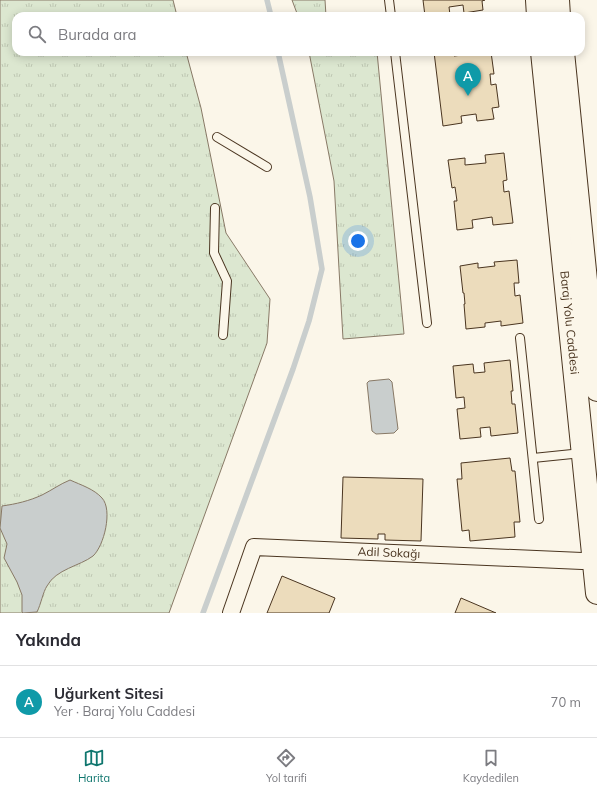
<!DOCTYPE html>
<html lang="tr">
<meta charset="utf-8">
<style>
:root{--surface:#fff;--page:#f7f7f7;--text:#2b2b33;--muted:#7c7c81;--line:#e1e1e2;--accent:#0f766e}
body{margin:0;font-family:Mulish,sans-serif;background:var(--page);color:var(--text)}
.you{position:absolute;left:358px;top:241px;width:14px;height:14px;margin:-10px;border:3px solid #fff;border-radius:50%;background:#1a73e8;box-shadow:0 0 0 6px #1a73e833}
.badge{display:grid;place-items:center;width:26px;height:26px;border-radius:50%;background:var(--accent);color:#fff;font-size:13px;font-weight:700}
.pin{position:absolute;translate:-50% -33px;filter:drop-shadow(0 1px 2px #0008)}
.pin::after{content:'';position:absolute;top:21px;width:14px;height:12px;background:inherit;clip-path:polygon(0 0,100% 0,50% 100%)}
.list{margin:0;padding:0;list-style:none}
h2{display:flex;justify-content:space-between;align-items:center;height:52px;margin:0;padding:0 16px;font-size:17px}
h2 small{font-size:13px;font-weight:400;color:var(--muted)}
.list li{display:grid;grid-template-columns:26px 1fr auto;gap:12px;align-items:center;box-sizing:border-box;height:72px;padding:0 16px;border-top:1px solid var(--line)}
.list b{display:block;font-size:15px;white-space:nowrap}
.list p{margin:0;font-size:13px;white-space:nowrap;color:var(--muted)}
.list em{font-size:13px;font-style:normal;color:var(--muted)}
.icon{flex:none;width:22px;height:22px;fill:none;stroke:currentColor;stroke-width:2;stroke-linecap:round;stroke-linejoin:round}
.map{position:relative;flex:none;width:597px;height:613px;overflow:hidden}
.search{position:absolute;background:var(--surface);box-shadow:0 2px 10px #0003;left:12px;right:12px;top:12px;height:44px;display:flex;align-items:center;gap:10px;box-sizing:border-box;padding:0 14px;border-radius:12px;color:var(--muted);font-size:15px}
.sheet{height:124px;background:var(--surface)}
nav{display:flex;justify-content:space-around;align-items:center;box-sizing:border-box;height:56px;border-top:1px solid var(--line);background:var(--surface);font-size:11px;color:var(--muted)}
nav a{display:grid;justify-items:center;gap:2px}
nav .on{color:var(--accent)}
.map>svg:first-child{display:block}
.grass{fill:url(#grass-tufts);stroke:#887966}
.water{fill:#c9cecd;stroke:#887966}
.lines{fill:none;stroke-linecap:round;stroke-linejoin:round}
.stream{stroke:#c9cecd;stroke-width:5.5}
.building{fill:#ecdcbc;stroke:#4a3520}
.lane-casing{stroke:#4a3520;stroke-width:10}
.street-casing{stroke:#4a3520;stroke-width:18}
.secondary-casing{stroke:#4a3520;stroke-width:24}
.lane{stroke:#fbf6e9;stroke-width:8}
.street{stroke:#fbf6e9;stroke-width:16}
.secondary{stroke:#fbf6e9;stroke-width:22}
.labels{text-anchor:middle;stroke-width:3;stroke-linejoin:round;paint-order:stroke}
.street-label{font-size:12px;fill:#4a3520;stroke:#fbf6e9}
</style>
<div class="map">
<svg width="597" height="613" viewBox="0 0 597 613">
<defs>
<pattern id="grass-tufts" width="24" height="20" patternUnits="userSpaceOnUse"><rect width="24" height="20" fill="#dce7d0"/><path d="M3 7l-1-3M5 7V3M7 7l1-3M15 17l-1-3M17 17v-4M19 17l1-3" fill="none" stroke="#bec7b2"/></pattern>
</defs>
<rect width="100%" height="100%" fill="#fbf6e9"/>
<g class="grass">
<polygon points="0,0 173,0 177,16 16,16 16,52 186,52 201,108 226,233 270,299 267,343 169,613 0,613"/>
<polygon points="292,0 325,0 326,16 298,16"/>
<polygon points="309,52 377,52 404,334 343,339 334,181"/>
</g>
<g class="water">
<polygon points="389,379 392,382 398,429 394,433 376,434 372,431 367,383 369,381"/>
<path d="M70,480C81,485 94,489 102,498C113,510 104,546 93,556C80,566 56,569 47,586C43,592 41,604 37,612L23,613L22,612V595L17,582L4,558L7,544L0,528L2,506C16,504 29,501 42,495C52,490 60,484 70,480Z"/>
</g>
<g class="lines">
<g class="stream">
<polyline points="267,0 271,16"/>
<polyline points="203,613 293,369 309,321 322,269 310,197 278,52"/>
</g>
</g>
<g class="building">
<polygon points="423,0 485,0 482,1 483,10 464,13 463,5 449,7 450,15 425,16"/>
<polygon points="434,52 454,52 454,56 470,54 470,52 491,52 494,74 490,74 491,85 496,84 499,107 492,108 494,119 477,121 476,114 461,116 462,123 443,126"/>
<polygon points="504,153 507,180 503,181 504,192 509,191 513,223 493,225 492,217 472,220 473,228 457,230 454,201 457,201 455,187 452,188 448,160 465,158 465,165 486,163 485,155"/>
<polygon points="517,260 519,283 514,283 515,296 520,295 523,323 501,326 501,321 485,323 485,327 466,329 464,304 465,304 464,293 463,293 460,266 478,263 478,268 495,266 494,262"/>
<polygon points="510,360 513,391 511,391 512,404 515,404 518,433 491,436 490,427 480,428 481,437 460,439 457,409 465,408 464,397 456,398 453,366 473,364 474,373 485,372 484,363"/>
<polygon points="510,458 512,471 515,471 520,522 514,522 515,537 470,541 469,530 462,531 457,479 462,479 461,463"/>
<polygon points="343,477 423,479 421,541 385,540 385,534 378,534 378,539 341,538"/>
<polygon points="282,576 335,598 329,613 267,613"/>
<polygon points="461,598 496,613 455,613"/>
</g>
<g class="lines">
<defs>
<g id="lane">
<polyline points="389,0 391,16"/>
<polyline points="395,52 427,323"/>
<polyline points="217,137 267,167"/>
<polyline points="215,208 214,253 227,281 223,335"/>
<polyline points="520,338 539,519"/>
<polyline points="533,458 582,453"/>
</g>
<g id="street">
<path id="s1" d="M231,613L254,547L582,561L594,560"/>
</g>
<g id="secondary">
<polyline points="537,0 538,16"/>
<polyline points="558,0 559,16"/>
<path id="s2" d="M542,52L597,593"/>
<polyline points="563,52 597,390"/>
</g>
</defs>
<use href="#lane" class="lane-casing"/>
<use href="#street" class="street-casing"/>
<use href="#secondary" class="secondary-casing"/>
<use href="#lane" class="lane"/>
<use href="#street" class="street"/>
<use href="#secondary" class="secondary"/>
</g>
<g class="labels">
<g class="street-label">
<text dy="4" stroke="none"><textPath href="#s2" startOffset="272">Baraj Yolu Caddesi</textPath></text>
<text dy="4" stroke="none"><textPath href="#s1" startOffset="205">Adil Sokağı</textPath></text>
</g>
</g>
</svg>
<div class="you"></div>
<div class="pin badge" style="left:468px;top:96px;background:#0f9aa8">A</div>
<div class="search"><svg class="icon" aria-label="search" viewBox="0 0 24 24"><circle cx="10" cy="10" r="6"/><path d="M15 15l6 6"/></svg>Burada ara</div>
</div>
<section class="sheet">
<h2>Yakında<small></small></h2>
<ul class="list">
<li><span class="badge" style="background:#0f9aa8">A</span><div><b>Uğurkent Sitesi</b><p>Yer · Baraj Yolu Caddesi</p></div><em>70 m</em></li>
</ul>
</section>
<nav>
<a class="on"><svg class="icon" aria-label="map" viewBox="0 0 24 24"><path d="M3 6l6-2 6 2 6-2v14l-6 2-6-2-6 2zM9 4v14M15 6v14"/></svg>Harita</a>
<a><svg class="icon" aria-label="directions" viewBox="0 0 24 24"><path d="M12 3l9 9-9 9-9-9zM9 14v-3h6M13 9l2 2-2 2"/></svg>Yol tarifi</a>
<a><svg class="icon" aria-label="saved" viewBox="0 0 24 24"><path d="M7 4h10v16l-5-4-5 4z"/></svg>Kaydedilen</a>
</nav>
